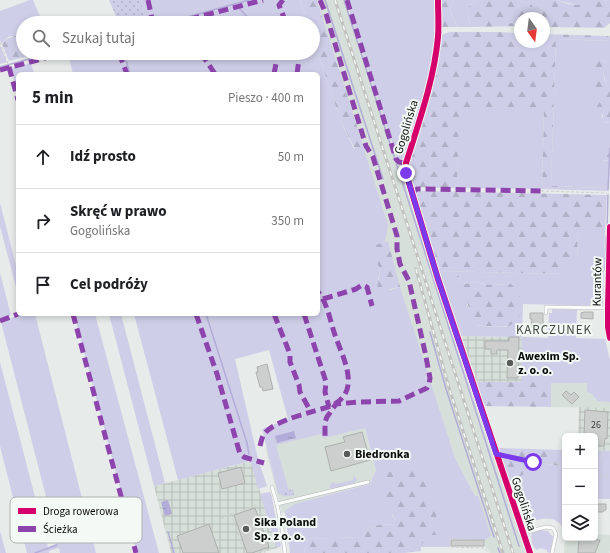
<!DOCTYPE html>
<html lang="pl">
<meta charset="utf-8">
<style>
:root{--surface:#fff;--page:#f6f6f6;--text:#202124;--muted:#757577;--line:#e0e0e0}
body{margin:0;font-family:"Source Sans 3",sans-serif;background:var(--page);color:var(--text)}
.controls{position:absolute;right:12px;bottom:12px;display:grid;overflow:hidden;border-radius:6px;box-shadow:0 2px 6px #0003}
.controls button{width:36px;height:36px;display:grid;place-items:center;padding:0;border:0;border-bottom:1px solid var(--line);background:var(--surface);color:var(--text);font:20px sans-serif}
.compass{position:absolute;left:514px;top:12px;width:36px;height:36px;border-radius:50%;background:var(--surface);box-shadow:0 2px 6px #0003;rotate:166deg}
.stop{position:absolute;width:12px;height:12px;margin:-9px;border:3px solid #7c3aed;border-radius:50%;background:#fff}
.stop.end{background:#7c3aed;border-color:#fff;box-shadow:0 1px 4px #0008}
.list{margin:0;padding:0;list-style:none}
h2{display:flex;justify-content:space-between;align-items:center;height:52px;margin:0;padding:0 16px;font-size:17px}
h2 small{font-size:13px;font-weight:400;color:var(--muted)}
.list li{display:grid;grid-template-columns:26px 1fr auto;gap:12px;align-items:center;box-sizing:border-box;height:64px;padding:0 16px;border-top:1px solid var(--line)}
.list b{display:block;font-size:15px;white-space:nowrap}
.list p{margin:0;font-size:13px;white-space:nowrap;color:var(--muted)}
.list em{font-size:13px;font-style:normal;color:var(--muted)}
.icon{flex:none;width:22px;height:22px;fill:none;stroke:currentColor;stroke-width:2;stroke-linecap:round;stroke-linejoin:round}
.map{position:relative;flex:none;width:610px;height:553px;overflow:hidden}
.search{position:absolute;background:var(--surface);box-shadow:0 2px 6px #0003;left:16px;top:16px;width:304px;height:44px;display:flex;align-items:center;gap:10px;box-sizing:border-box;padding:0 14px;border-radius:22px;color:var(--muted);font-size:15px}
.panel{position:absolute;background:var(--surface);box-shadow:0 2px 6px #0003;left:16px;top:72px;width:304px;height:244px;border-radius:6px}
.map>svg:first-child{display:block}
.built{fill:#d6dfd9}
.industrial{fill:url(#industrial-grid)}
.green{fill:#cfcee8;fill-rule:evenodd}
.forest{fill:url(#forest-firs)}
.garden{fill:url(#garden-dots)}
.water{fill:url(#water-ripples)}
.lines{fill:none;stroke-linecap:round;stroke-linejoin:round}
.stream{stroke:#b2add8;stroke-width:1.5}
.building{fill:#cccfce;stroke:#adb0ae}
.service-casing{stroke:#b7bab9;stroke-width:4}
.minor-casing{stroke:#b7bab9;stroke-width:7}
.path{stroke:#ced0d0;stroke-width:1;stroke-dasharray:3 2;stroke-linecap:butt}
.service{stroke:#fbfcfc;stroke-width:3}
.minor{stroke:#fbfcfc;stroke-width:6}
.rail-casing{stroke:#c1c2c1;stroke-width:3}
.rail{stroke:#f3f9f5;stroke-width:1.5;stroke-dasharray:4.5;stroke-linecap:butt}
.quiet{stroke:#8e44ad;stroke-width:5;stroke-dasharray:10 5;stroke-linecap:butt}
.cycleway-casing{stroke:#f3f9f5;stroke-width:8}
.cycleway{stroke:#d6006c;stroke-width:6}
.route{stroke:#7c3aed;stroke-width:5}
.poi-dot{fill:#585b59;stroke:#f3f9f5;stroke-width:1.5}
.labels{text-anchor:middle;stroke-width:4;stroke-linejoin:round;paint-order:stroke}
.number-label{font-size:10px;fill:#3b3e3c}
.street-label{font-size:12px;fill:#0b0d0c;stroke:#f3f9f5}
.poi-label{font-size:12px;font-weight:bold;fill:#0b0d0c;stroke:#f3f9f5;text-anchor:start}
.neighbourhood-label{font-size:13px;letter-spacing:1px;fill:#444946;stroke:#f3f9f5}
.key{fill:#f3f9f5;stroke:#adb2af;stroke-width:1}
.key-label{font-size:11px;fill:#0b0d0c}
</style>
<div class="map">
<svg width="610" height="553" viewBox="0 0 610 553">
<defs>
<pattern id="industrial-grid" width="8" height="8" patternUnits="userSpaceOnUse"><rect width="8" height="8" fill="#d6dfd9"/><path d="M0 4h8M4 0v8" fill="none" stroke="#b6beb9"/></pattern>
<pattern id="forest-firs" width="22" height="20" patternUnits="userSpaceOnUse"><rect width="22" height="20" fill="#cfcee8"/><path d="M5 1l3.5 6h-7zM16 11l3.5 6h-7z" fill="#b0b0c6"/></pattern>
<pattern id="garden-dots" width="8" height="8" patternUnits="userSpaceOnUse"><rect width="8" height="8" fill="#cfcee8"/><path d="M2 2h.1M6 6h.1" fill="none" stroke="#b0b0c6" stroke-width="1.8" stroke-linecap="round"/></pattern>
<pattern id="water-ripples" width="26" height="14" patternUnits="userSpaceOnUse"><rect width="26" height="14" fill="#b2add8"/><path d="M2 4q2-2 4 0t4 0M15 11q2-2 4 0t4 0" fill="none" stroke="#9894b8"/></pattern>
</defs>
<rect width="100%" height="100%" fill="#e7ebe9"/>
<g class="built">
<polygon points="317,0 346,0 431,263 468,373 467,377 526,553 490,553 485,546 485,540 491,536 475,496 455,458 430,382 398,282 388,241 385,242 387,225"/>
<polygon points="551,382 610,383 610,408 551,407"/>
<polygon points="363,422 376,470 370,484 294,504 294,505 288,508 285,512 282,513 266,450 269,436"/>
<polygon points="565,534 565,538 595,538 595,534 610,535 610,550 609,553 564,553"/>
</g>
<g class="industrial">
<polygon points="460,336 522,337 521,383 475,382 475,373 472,367 470,365"/>
<polygon points="579,407 610,408 610,451 595,451 595,436 578,436"/>
<polygon points="251,461 277,548 261,553 171,553 154,486"/>
</g>
<g class="green">
<path d="M30,0H33L43,23H23V43C17,34 7,34 2,44L0,40V11Z"/>
<polygon points="141,0 300,0 308,23 146,23"/>
<polygon points="346,0 435,0 437,33 428,84 409,151 399,164"/>
<path d="M454,0H544L542,2L541,18H520V24L506,23L505,21L514,17L524,18L523,1H477C462,7 470,16 470,27H457C453,17 447,9 454,0Z"/>
<path d="M556,0H610C599,0 599,5 591,6C583,7 564,2 556,0Z"/>
<path d="M313,39L342,124L354,149L363,146L388,225L385,242L374,246L380,272L378,279L390,290L400,287L455,458L475,496H478L491,536L485,540L450,539V547H421V551L404,553V551L430,535H441L391,514L399,524L379,525L366,529L362,537L307,539L304,553H290L285,512L288,508L294,505V504L370,484L376,470L365,428L323,438L321,434L276,445L289,491L278,493L262,429L288,419L269,350L235,359L258,459L267,486L258,489C255,479 254,470 250,461L178,480L134,314H318V74H73L68,53H313Z"/>
<path d="M556,39L610,41V87H608C603,78 603,70 605,61L600,52C589,71 596,82 600,101C602,108 600,117 605,122L610,123V144H605L603,161L609,160L608,188L551,186Z"/>
<polygon points="0,45 7,62 0,64"/>
<polygon points="31,63 34,74 18,74 18,97 11,68"/>
<polygon points="458,109 544,109 542,189 457,188"/>
<polygon points="0,203 18,273 18,295 0,226"/>
<path d="M578,230L605,231L603,306L523,304L522,337L548,338L549,313H552V309L577,310L576,338L605,339L610,360V402L598,401L592,394L587,392V383H521L522,337L460,336L439,271L562,274L563,261H577ZM459,276L460,282L466,284L474,282L491,285L511,284L507,327C496,326 485,327 475,325L470,310L467,304L472,296L478,291V290L455,280Z"/>
<polygon points="0,273 11,315 1,320 0,318"/>
<polygon points="21,314 35,314 96,553 60,553 59,548 49,551 49,553 27,553 0,446 0,362 48,547 58,543 1,322"/>
<polygon points="74,314 95,314 159,553 137,553"/>
<polygon points="109,314 121,314 165,483 154,486"/>
<path d="M603,451H610V499H595V469L597,468C597,462 602,458 603,451Z"/>
<path d="M552,464L561,467V498L565,499V531C555,512 539,519 523,525L521,519L525,517L526,512L530,511V506L522,502L514,484L511,482L522,475L529,468C537,471 543,465 552,464Z"/>
<polygon points="353,475 357,479 355,483 332,489 329,487 331,483 334,482 335,484 353,480"/>
<polygon points="269,492 271,493 272,498 281,546 277,548 260,494"/>
<path d="M540,530L548,531L553,537L550,553L547,552V550L539,548L538,550C531,547 532,541 531,535L532,533Z"/>
<polygon points="0,531 6,553 0,553"/>
</g>
<g class="forest">
<polygon points="300,0 317,0 363,146 355,149 342,124 313,39 313,23 308,23"/>
<path d="M440,0H454C447,9 453,17 457,27H441Z"/>
<polygon points="544,0 556,0 568,4 591,6 600,1 610,0 610,23 604,28 544,27 544,18 541,18 542,2"/>
<path d="M477,1H519L530,2C533,7 534,11 531,16C522,19 513,16 505,21L507,23L520,24V26L470,27C470,15 462,7 477,1Z"/>
<polygon points="450,32 498,32 520,33 520,42 544,42 544,34 608,36 610,37 610,41 556,39 551,186 608,188 608,191 542,189 544,109 459,109 457,188 412,187 408,175 408,167 427,108 441,35"/>
<path d="M15,36C23,39 23,45 23,53L37,54L9,61L2,44L6,39Z"/>
<path d="M600,52C608,57 603,69 604,77C604,81 606,83 608,87H610V123L603,121V115L598,111L597,106L600,102C595,93 592,74 594,64C595,60 598,55 600,52Z"/>
<polygon points="605,144 610,144 609,160 600,161 598,160 598,153"/>
<polygon points="422,191 607,195 605,231 578,231 577,261 563,261 563,274 439,271 422,219 415,195 418,192"/>
<polygon points="388,241 400,287 381,291 377,289 380,272 373,246"/>
<path d="M457,276H459L460,282L466,284L474,282L491,285L511,284C524,296 527,317 509,326C505,327 479,326 474,325C473,318 467,305 467,299L478,291V290L474,288L461,291C455,287 453,283 457,276Z"/>
<polygon points="475,382 551,382 551,407 483,406"/>
<path d="M498,448L565,450V499L561,498V467L552,464L547,465L545,470H534L529,468C524,475 516,480 508,482Z"/>
<path d="M595,451H603C602,458 597,462 597,468L595,469Z"/>
<polygon points="411,465 421,471 438,521 441,535 430,535 414,552 405,551 404,553 304,553 307,539 362,537 366,529 379,525 398,524 387,505 384,474"/>
</g>
<g class="garden">
<polygon points="109,0 141,0 146,23 119,23"/>
<path d="M293,489L294,495C288,496 284,498 278,493Z"/>
</g>
<g class="water">
<polygon points="294,431 296,438 277,443 275,436"/>
<polygon points="168,500 172,514 165,516 161,502"/>
</g>
<g class="lines">
<g class="stream">
<polyline points="325,0 383,179"/>
<polyline points="344,0 519,546"/>
<polyline points="240,9 253,23"/>
<polyline points="165,23 249,0"/>
<polyline points="124,53 130,74"/>
<polyline points="0,67 51,53"/>
<polyline points="608,190 610,148"/>
<polyline points="607,229 608,195"/>
<polyline points="605,270 606,237"/>
<polyline points="206,314 247,443 249,454"/>
<polyline points="430,332 446,389 494,537"/>
<polyline points="168,532 174,553"/>
<polyline points="498,548 500,553"/>
<polyline points="35,553 57,545"/>
</g>
</g>
<g class="building">
<polygon points="584,312 593,312 593,319 581,318 581,313"/>
<polygon points="530,313 543,313 543,328 531,327 532,319 530,319"/>
<polygon points="509,337 519,337 518,378 507,378 508,350 497,350 497,354 491,354 491,349 485,349 485,341 509,341"/>
<polygon points="267,364 273,389 263,391 262,387 260,387 256,372 258,372 257,367"/>
<polygon points="566,391 571,395 574,392 579,397 572,404 562,395"/>
<polygon points="585,410 608,412 607,439 605,438 604,446 595,446 595,436 584,436"/>
<polygon points="362,432 370,460 331,471 325,447 345,442 343,437"/>
<polygon points="241,467 245,483 222,489 218,473"/>
<polygon points="595,504 606,504 606,510 604,510 603,512 595,512"/>
<polygon points="255,508 269,547 252,553 247,553 234,515"/>
<polygon points="209,524 219,553 183,553 177,536"/>
<polygon points="579,539 600,540 595,553 578,553"/>
<rect x="451" y="540" width="33" height="6"/>
</g>
<g class="lines">
<defs>
<g id="service">
<polyline points="546,313 546,307 608,308"/>
<polyline points="272,487 277,504"/>
<polyline points="523,533 546,527 553,528 556,534 552,553"/>
<polyline points="285,553 282,529 277,504 368,482"/>
</g>
<g id="minor">
<path d="M438,0C438,12 439,25 438,37C434,80 419,122 406,163V173L438,279L530,553"/>
<polyline points="610,227 608,308 608,327 610,338"/>
</g>
</defs>
<use href="#service" class="service-casing"/>
<use href="#minor" class="minor-casing"/>
<g class="path">
<polyline points="144,22 144,23"/>
<polyline points="0,42 9,67"/>
<polyline points="541,191 607,193"/>
<polyline points="504,455 533,462 556,463 565,467"/>
<polyline points="595,475 610,476"/>
<polyline points="231,514 245,553"/>
<polyline points="221,518 258,505"/>
<polyline points="451,547 484,548 489,553"/>
<polyline points="265,550 272,547"/>
<polyline points="256,553 264,550 265,553"/>
</g>
<use href="#service" class="service"/>
<use href="#minor" class="minor"/>
<defs>
<g id="rail">
<polyline points="335,0 513,553"/>
<polyline points="416,269 449,388 503,553"/>
</g>
</defs>
<use href="#rail" class="rail-casing"/>
<use href="#rail" class="rail"/>
<g class="quiet">
<polyline points="148,0 153,23"/>
<polyline points="283,0 279,5 286,23"/>
<polyline points="320,0 326,14 366,146 373,157 397,236 397,249 400,264 409,281 425,352 430,378 429,384 427,388 399,401 359,402 336,404 327,417 325,422 325,439"/>
<polyline points="347,0 396,159 399,162 406,163"/>
<polyline points="175,23 263,0"/>
<polyline points="119,53 127,74"/>
<polyline points="201,53 215,74"/>
<polyline points="9,67 18,100"/>
<polyline points="0,70 64,53"/>
<polyline points="274,74 278,53"/>
<polyline points="297,74 299,59 297,53"/>
<polyline points="412,193 417,189 422,189 541,191"/>
<polyline points="323,299 356,289 362,285 367,287 372,306"/>
<polyline points="73,314 136,553"/>
<polyline points="196,314 217,374 240,454 244,457 264,463"/>
<polyline points="274,314 290,354 290,362 299,385 300,392 311,412"/>
<polyline points="304,314 326,382 325,392 329,407"/>
<polyline points="0,321 18,314"/>
<path d="M260,446C261,442 262,437 264,434C276,419 314,412 331,406C364,391 341,355 334,332C330,320 327,302 318,292"/>
</g>
<defs>
<g id="cycleway">
<path d="M438,0C438,12 439,25 438,37C434,80 419,122 406,163V173L438,279L530,553"/>
<polyline points="610,227 608,308 608,327 610,338"/>
</g>
</defs>
<use href="#cycleway" class="cycleway-casing"/>
<use href="#cycleway" class="cycleway"/>
</g>
<g class="lines">
<polyline class="route" points="406,173 438,279 496,454 533,462"/>
</g>
<g class="poi-dot">
<circle cx="510" cy="363" r="4"/>
<circle cx="347" cy="454" r="4"/>
<circle cx="246" cy="529" r="4"/>
</g>
<g class="labels">
<g class="number-label">
<text x="596" y="428">26</text>
</g>
<g class="street-label">
<text transform="translate(406 127) rotate(-73)" y="4">Gogolińska</text>
<text transform="translate(597 282) rotate(-89)" y="4">Kurantów</text>
<text transform="translate(524 504) rotate(72)" y="4">Gogolińska</text>
</g>
<g class="poi-label">
<text x="518" y="360">Awexim Sp.<tspan x="518" dy="14">z. o. o.</tspan></text>
<text x="355" y="458">Biedronka</text>
<text x="254" y="526">Sika Poland<tspan x="254" dy="14">Sp. z o. o.</tspan></text>
</g>
<g class="neighbourhood-label">
<text x="554" y="334">KARCZUNEK</text>
</g>
</g>
<rect x="10" y="497" width="132" height="46" rx="6" class="key"/>
<rect x="18" y="508" width="18" height="6" fill="#d6006c"/>
<rect x="18" y="526" width="18" height="6" fill="#8e44ad"/>
<g class="key-label">
<text x="43" y="515">Droga rowerowa</text>
<text x="43" y="533">Ścieżka</text>
</g>
</svg>
<div class="controls">
<button>+</button>
<button>−</button>
<button><svg class="icon" aria-label="layers" viewBox="0 0 24 24"><path d="M12 4l9 5-9 5-9-5zM3 14l9 5 9-5"/></svg></button>
</div>
<svg class="compass" viewBox="-18 -18 36 36"><path d="M0-13l5 13h-10z" fill="#e53935"/><path d="M0 13l5-13h-10z" fill="#757577"/></svg>
<div class="stop" style="left:533px;top:462px"></div>
<div class="stop end" style="left:406px;top:173px"></div>
<div class="search"><svg class="icon" aria-label="search" viewBox="0 0 24 24"><circle cx="10" cy="10" r="6"/><path d="M15 15l6 6"/></svg>Szukaj tutaj</div>
<section class="panel">
<h2>5 min<small>Pieszo · 400 m</small></h2>
<ul class="list">
<li><svg class="icon" aria-label="ahead" viewBox="0 0 24 24"><path d="M12 20V5M6 11l6-6 6 6"/></svg><div><b>Idź prosto</b></div><em>50 m</em></li>
<li><svg class="icon" aria-label="right" viewBox="0 0 24 24"><path d="M7 20v-9h11M14 6l5 5-5 5"/></svg><div><b>Skręć w prawo</b><p>Gogolińska</p></div><em>350 m</em></li>
<li><svg class="icon" aria-label="arrive" viewBox="0 0 24 24"><path d="M6 21V4h12l-3 4 3 4H6"/></svg><div><b>Cel podróży</b></div></li>
</ul>
</section>
</div>
